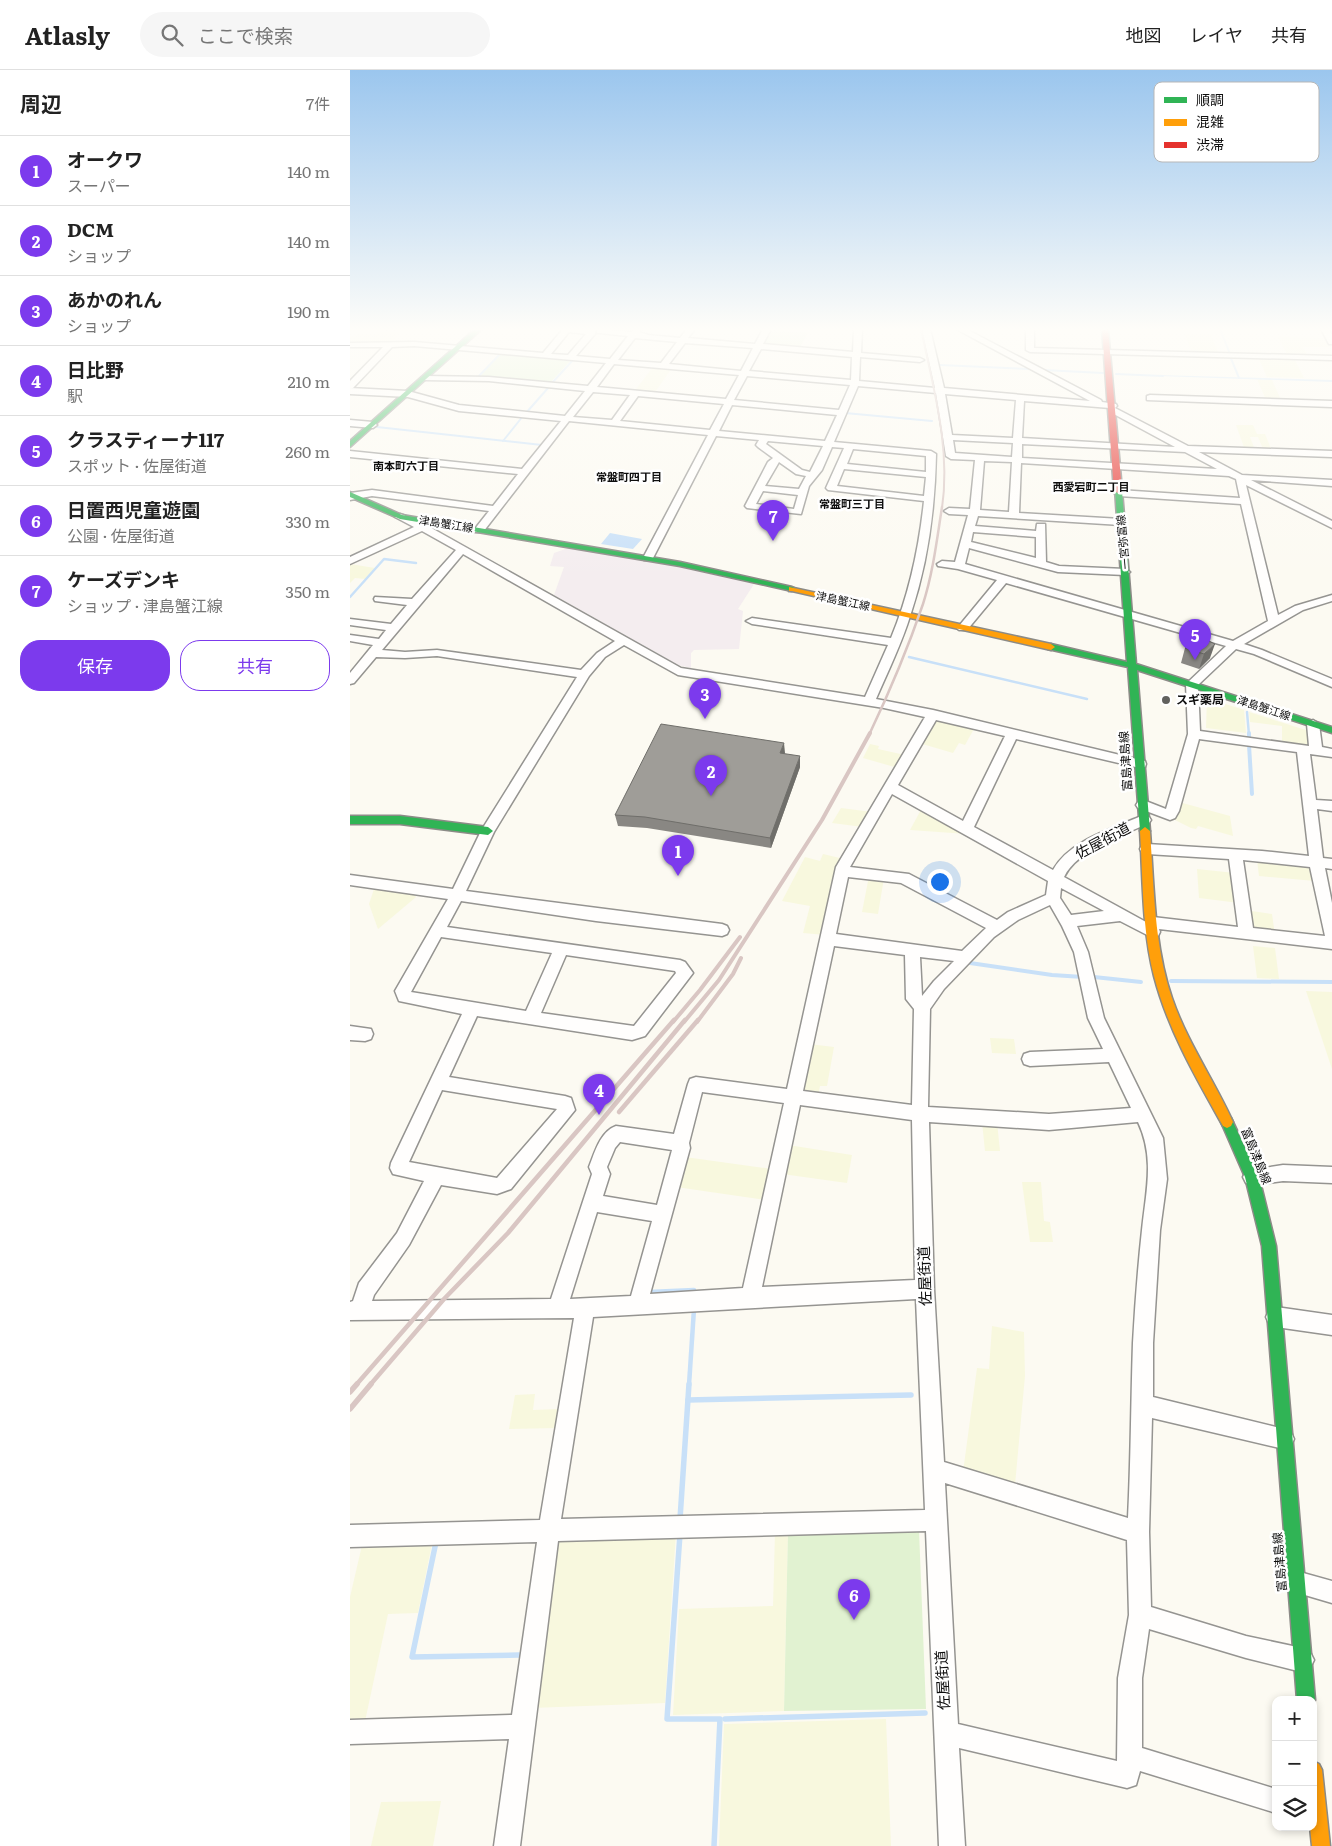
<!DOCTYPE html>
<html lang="ja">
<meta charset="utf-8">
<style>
:root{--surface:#fff;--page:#f6f6f6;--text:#222;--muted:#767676;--line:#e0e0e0;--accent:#7c3aed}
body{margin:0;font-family:Literata,"Noto Sans JP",serif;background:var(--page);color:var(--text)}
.controls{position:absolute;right:15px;bottom:15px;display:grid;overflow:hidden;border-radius:10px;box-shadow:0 2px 8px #0003}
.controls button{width:45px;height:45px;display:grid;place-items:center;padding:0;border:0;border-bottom:1px solid var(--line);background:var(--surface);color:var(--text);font:25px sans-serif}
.you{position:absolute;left:589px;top:811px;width:18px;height:18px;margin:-12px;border:4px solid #fff;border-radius:50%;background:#1a73e8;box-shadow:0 0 0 8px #1a73e833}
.badge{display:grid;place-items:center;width:32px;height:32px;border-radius:50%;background:var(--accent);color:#fff;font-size:16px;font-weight:700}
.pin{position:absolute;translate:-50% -41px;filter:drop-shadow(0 1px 2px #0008)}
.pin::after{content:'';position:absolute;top:26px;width:18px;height:15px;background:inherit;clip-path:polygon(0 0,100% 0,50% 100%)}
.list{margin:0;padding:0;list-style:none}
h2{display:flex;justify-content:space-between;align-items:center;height:65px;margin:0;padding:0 20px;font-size:21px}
h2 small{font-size:16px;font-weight:400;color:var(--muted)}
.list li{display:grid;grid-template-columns:32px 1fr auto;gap:15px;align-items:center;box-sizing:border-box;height:70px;padding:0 20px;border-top:1px solid var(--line)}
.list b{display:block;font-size:19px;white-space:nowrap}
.list p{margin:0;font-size:16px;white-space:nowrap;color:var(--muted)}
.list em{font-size:16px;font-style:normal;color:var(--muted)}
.actions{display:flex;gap:10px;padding:15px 20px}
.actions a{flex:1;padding:11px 0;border:1px solid var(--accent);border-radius:20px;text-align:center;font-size:18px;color:var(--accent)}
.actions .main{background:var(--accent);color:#fff}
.icon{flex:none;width:28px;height:28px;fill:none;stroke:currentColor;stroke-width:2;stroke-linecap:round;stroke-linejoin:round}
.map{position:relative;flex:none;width:982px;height:1776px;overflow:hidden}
header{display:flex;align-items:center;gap:30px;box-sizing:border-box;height:70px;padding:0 25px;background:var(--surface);border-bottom:1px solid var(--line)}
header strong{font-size:24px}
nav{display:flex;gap:28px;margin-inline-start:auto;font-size:18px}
.search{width:350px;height:45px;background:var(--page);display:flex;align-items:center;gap:12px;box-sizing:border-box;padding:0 18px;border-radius:28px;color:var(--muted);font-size:19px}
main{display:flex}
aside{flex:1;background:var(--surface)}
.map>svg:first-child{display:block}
.industrial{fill:#f4edef}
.farmland{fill:#f8f8de}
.green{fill:#e1f2d1}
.water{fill:#c8e0f8}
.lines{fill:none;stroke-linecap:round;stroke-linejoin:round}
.stream-far4{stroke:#c8e0f8;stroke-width:2}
.stream-far3{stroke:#c8e0f8;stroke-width:2.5}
.stream-far2{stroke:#c8e0f8;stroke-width:4}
.stream-far1{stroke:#c8e0f8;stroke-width:4.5}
.stream{stroke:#c8e0f8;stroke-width:5.5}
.street-casing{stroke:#959491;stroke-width:3}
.fast-casing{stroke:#8c8b87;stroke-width:3}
.slow-casing{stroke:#8c8b87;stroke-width:3}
.jam-casing{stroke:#8c8b87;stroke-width:3}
.street{fill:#fffefd;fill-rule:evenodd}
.fast{fill:#30b455;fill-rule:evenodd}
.slow{fill:#ff9f0a;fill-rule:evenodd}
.jam{fill:#e5322d;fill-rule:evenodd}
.rail-far4{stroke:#d9c6c3;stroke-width:2}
.rail-far3{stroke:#d9c6c3;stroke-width:2.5}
.rail-far2{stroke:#d9c6c3;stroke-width:4}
.rail-far1{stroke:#d9c6c3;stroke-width:4.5}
.rail{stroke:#d9c6c3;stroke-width:5.5}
.wall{fill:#898783}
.shaded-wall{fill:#6f6e6a}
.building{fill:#9f9d98;stroke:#6f6e6a}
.poi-dot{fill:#61615e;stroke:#fff;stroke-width:2}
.labels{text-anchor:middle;stroke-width:5;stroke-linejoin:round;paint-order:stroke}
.far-neighbourhood-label{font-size:11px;font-weight:bold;fill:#0e0e0e;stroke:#fff}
.far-street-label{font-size:11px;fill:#0e0e0e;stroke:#fff}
.poi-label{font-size:12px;font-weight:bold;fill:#0e0e0e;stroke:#fff;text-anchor:start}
.street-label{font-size:12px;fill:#0e0e0e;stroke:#fff}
.near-street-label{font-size:15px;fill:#0e0e0e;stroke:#fff}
.key{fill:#fff;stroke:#b7b7b7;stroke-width:1}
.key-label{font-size:14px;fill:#0e0e0e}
</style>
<header>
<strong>Atlasly</strong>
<div class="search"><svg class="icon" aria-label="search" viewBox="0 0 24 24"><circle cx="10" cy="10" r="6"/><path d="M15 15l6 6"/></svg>ここで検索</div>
<nav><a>地図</a><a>レイヤ</a><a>共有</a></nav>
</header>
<main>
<aside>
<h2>周辺<small>7件</small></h2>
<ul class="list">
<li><span class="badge">1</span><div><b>オークワ</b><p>スーパー</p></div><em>140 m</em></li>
<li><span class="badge">2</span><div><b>DCM</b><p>ショップ</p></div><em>140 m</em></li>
<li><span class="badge">3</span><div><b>あかのれん</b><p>ショップ</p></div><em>190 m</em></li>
<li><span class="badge">4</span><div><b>日比野</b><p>駅</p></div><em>210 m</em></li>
<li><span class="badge">5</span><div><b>クラスティーナ117</b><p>スポット · 佐屋街道</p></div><em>260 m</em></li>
<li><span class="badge">6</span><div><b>日置西児童遊園</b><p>公園 · 佐屋街道</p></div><em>330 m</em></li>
<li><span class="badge">7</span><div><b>ケーズデンキ</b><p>ショップ · 津島蟹江線</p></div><em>350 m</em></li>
</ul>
<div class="actions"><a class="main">保存</a><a>共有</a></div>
</aside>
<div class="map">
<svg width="982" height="1776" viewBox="0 0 982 1776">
<rect width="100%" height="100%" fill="#fcfaf2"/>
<polygon class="industrial" points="221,477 298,490 404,514 388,539 393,541 389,579 344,580 341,583 341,598 328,595 204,525 214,497 200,496 204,483"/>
<g class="farmland">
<polygon points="30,259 51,259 42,273 0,274 0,267 5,267 6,265 26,264"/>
<polygon points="835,264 861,264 869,284 842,283"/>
<polygon points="928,267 977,268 982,277 953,277 958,287 938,286"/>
<polygon points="908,287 944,288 954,308 917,307"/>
<polygon points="303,297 322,298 303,325 283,323"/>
<polygon points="907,309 922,310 931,330 916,330"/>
<polygon points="886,355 903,355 907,364 915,364 922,381 914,381 908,367 900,367 905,380 895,380"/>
<polygon points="0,494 25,498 15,509 5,508 0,513"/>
<polygon points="857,628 894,640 896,663 856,658"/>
<polygon points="899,642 959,661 961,675 958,676 932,672 932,656 900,652"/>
<polygon points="584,649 625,657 615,675 609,673 603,683 569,673"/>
<polygon points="520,674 529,676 528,679 555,685 548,698 513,688"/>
<polygon points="829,732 880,746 883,766 848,756 846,759 841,758 821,748"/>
<polygon points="491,738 522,742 513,757 482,753"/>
<polygon points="572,738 617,764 560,760"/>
<polygon points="473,784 494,789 475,865 453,863 460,836 432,831 455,787 470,791"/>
<polygon points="907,790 957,795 962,798 965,811 909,806"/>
<polygon points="847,799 885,803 889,833 849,828"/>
<polygon points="519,806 534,808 528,844 512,842"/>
<polygon points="25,816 62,821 66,827 28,859 19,834"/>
<polygon points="895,840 922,844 925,865 898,861"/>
<polygon points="903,876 925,878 929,909 907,908"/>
<polygon points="956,921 982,922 982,999"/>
<polygon points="640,968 664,969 666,984 642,983"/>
<polygon points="459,974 484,977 477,1016 470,1016 468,1026 448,1024"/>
<polygon points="632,1052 647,1052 650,1081 635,1081"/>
<polygon points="438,1075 502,1085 497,1113 432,1104"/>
<polygon points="335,1087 422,1099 415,1130 326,1117"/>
<polygon points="672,1112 691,1112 694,1151 700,1152 703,1172 680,1172"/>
<polygon points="642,1256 674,1262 675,1306 665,1415 613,1402 627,1298 639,1299"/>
<polygon points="185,1324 183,1340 209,1339 207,1358 159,1359 165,1325"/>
<polygon points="326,1462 315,1633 182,1638 206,1469"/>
<polygon points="425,1462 438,1462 434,1641 323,1645 329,1539 423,1536"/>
<polygon points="83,1469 68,1543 38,1544 14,1656 0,1656 0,1527 13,1471"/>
<polygon points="536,1649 541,1776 369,1776 374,1654"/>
<polygon points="91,1731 83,1776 0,1776 21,1776 31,1732"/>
</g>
<g class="green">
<polygon points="421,260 458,263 450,277 415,274"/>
<polygon points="152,283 221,290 199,314 127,308"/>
<polygon points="569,1460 576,1639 434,1641 438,1462"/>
</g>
<g class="water">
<polygon points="808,305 982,310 982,312 809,306"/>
<polygon points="260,463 292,469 283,479 251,474"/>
</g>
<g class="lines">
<g class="stream-far4">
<polyline points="870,259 880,284"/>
<polyline points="880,286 889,308"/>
<polyline points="590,295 679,299"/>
<polyline points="693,300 753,303"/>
<polyline points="766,304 813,306"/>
<polyline points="127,308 151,283"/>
<polyline points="201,314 223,290"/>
<polyline points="176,343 198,318"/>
<polyline points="495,343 582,351"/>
<polyline points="27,357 192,375"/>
<polyline points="153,371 173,346"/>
</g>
<g class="stream-far3">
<polyline points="0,527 34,489 66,493"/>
<polyline points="559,587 737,629"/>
<polyline points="897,642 899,665"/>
</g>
<g class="stream-far2">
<polyline points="899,663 899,669"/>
<polyline points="899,675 902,724"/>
<polyline points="620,893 702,905 733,907"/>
<polyline points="744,907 791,912"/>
<polyline points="821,911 982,912"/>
</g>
<g class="stream-far1">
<polyline points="299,1222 344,1220"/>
<polyline points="339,1315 344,1239"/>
</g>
<g class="stream">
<polyline points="338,1330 561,1325"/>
<polyline points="330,1449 339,1314"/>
<polyline points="330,1464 317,1649 370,1649 364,1776"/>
<polyline points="86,1472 62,1587 169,1585"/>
<polyline points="375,1649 575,1643"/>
</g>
<defs>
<g id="street">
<path d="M213,259L245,260V264L226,286L260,289L278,266L250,263H247V259L282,262L284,259H292L289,262L298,265L330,268L337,259H345L338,268L405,274L413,259H421L413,274L503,282L504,259H512L511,283L570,288L574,290L570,292L510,287L509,311L585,318L572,259H580L594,318L740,331L606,259H616L751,330L752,332L766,334L767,336L765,338L838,376L982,381V387L849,382L892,405L982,410V416L901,410L982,451V458L896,415L928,545L945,536L982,525V531L953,540L894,574L912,580L982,609V617L904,584L886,579L848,615L850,661L959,676L957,654L963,650L969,654L972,677L982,679V687L960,684L966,730L982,731V741L967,739L973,788L982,789V799L975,798L982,833V879L809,859L810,862L808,866L803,868L770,851L727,856L738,882L754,948L813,1068L817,1109L810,1160L803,1273V1327L934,1359L941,1362L944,1369L941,1376L934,1379L802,1348L799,1462L801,1537L896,1566L952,1578L960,1582L964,1590L960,1598L952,1602L896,1588L799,1559L792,1608V1678L926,1719V1743L790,1701L786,1715L777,1718L609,1678L615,1776H589L576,1461L208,1471L170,1776H144L159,1669L0,1674V1650L162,1645L187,1472L0,1477V1455L190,1450L224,1248L0,1250V1232L3,1231L9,1213L47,1163L74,1111L43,1104L40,1098L41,1093L112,944L49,931L45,921L98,829L0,815V805L103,819L131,761L227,607L87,586L55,588L26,587L4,613L0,614V603L23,575L0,571V565L29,569L36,560L0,555V549L41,554L57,535L25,531L24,529L25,527L62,529L106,480L72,461L0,494V487L64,457L45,447L50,444L53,445L76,455L331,598L515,627L538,575L402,554L396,551L402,548L541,568C559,525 569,478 574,431L478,420L476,418L494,378L482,377L472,400L459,416L451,444L397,438L395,436L418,392L423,388L408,377L406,375L409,370L366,366L303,488L302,490H294L293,488L358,365L219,351L133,462H125L124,460L139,441L22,426L0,430V423L22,420L143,436L168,404L0,387V381L172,399L211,351L109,341L58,327L0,324V311L33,277H0V273L64,272L193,283ZM219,262L236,264L218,285L201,284ZM285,268L327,272L311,293L268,290ZM335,273L403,278L391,301L319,294ZM64,276L256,293L238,316L139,307L75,306L71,308L75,310L139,311L235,321L215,346L109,335L58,321L0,318H3L42,277ZM411,279L502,287L501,310L399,301ZM264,294L389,305L376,329L247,317ZM397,306L500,315L489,340L384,330ZM508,316L586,323L596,386L601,389L625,390L620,439L599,438L594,441L599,444L618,445L605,492L592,491L587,494L588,496L608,499L647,510L609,556L607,558L609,560H617L656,513L876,576L836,614L838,664L816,739L793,730L788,732L786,735L788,738L820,750L825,748L829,741L849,669L947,682L959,786L912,781L797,774L792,775L790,779L792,783L797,784L879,789L888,857L803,847L796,852L714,807C727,780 773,765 799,753L801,750L799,747H789C761,759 719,771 703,800L624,757L666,669L790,698L795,697L796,694L795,691L583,640L526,629C538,601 552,573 561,543C578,492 585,438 586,384L581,381L484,372ZM243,322L280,325L262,350L223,347ZM595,324L666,330L663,368L602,365ZM288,326L374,334L360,360L270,351ZM674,331L760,338V342L825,377L672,368ZM382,335L487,345L475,371L369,361ZM603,370L663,373L662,387L605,383ZM418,371L473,376L460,402L452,400L416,374ZM672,374L835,382L867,399L672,388ZM503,379L576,386V402L497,394ZM634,391L662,392L659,442L630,440ZM429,392L446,404L456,406L449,419L415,416ZM671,393L879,406L886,409L890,428L769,420L764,423L769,426L891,434L918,551L883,571L615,494L619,478L708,502L775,505L780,502L775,499L709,496L696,492L695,454H687L686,461L625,456L628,446L771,455L776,452L771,449L669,443ZM494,399L576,407L574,426L487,416ZM413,421L448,425L444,439L406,434ZM623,462L686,467V488L621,472ZM113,484L265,571L247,583L231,600L87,580L55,582L32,580ZM274,575L328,605L534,638L575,647L486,797L437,1019L346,1007L340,1009L338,1014L324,1064L266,1056C250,1062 245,1082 239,1097L242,1104L201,1229L22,1231L24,1225L59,1175L91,1115L147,1124L161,1119L225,1040L221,1028L215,1026L99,1007L127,946L282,970L295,966L343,903L335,892L330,890L97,857L111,831L246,851L372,866L377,864L379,860L377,856L372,854L116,821L144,762L239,606L255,587ZM586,650L655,666L613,751L548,715ZM542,724L698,811L696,825L658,842L647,850L559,804L500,797ZM893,790L960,797L975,866L903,858ZM498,807L551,813L636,858L612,881L486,864ZM711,818L754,841L721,845L710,828ZM700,835L712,856L724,882L738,948L753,979L680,982L674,984L672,989L674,994L680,996L759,992L781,1038L699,1044L578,1037L580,939L594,919L644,867L668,850ZM91,867L202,883L176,941L61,922ZM484,876L555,885L556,929L564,939L562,1035L453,1021ZM216,885L325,901L326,903L284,956L191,943ZM570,887L604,891L584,911L572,926ZM92,1020L207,1039L147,1108L59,1092ZM352,1022L434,1033L393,1218L300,1224L340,1078L339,1073ZM450,1035L562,1050L565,1210L412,1217ZM579,1052L699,1060L788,1052C805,1088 796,1121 792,1160C788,1197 785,1236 783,1273C781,1332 781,1390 778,1448L594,1392L584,1219ZM270,1072L322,1080L307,1135L253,1126L260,1104L257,1097L265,1078ZM247,1142L302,1151L281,1226L220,1229ZM566,1229L575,1440L211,1449L243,1247ZM595,1413L777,1470L779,1545L768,1608L767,1691L608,1654Z"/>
<polygon points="676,259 684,259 684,278 982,286 982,290 680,282 676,280"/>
<polygon points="971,259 979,259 982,265 982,274 979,274"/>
<polygon points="800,325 982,331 982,337 797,330 797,326"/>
<polygon points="0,350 23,352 27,355 23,358 0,356"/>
<polygon points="0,956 21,959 23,964 21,969 15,971 0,970"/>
<polygon points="933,1095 982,1097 982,1113 933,1111 902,1115 896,1113 893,1107 896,1101"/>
<polygon points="926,1237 982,1245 982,1265 926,1257 919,1254 916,1247 919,1240"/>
<polygon points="946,1501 982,1511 982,1533 938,1520 935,1512 938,1504"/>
</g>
<g id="fast">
<polygon points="125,259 132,259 0,377 0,371"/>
<polygon points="765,419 772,421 786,594 982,657 982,663 787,600 800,761 795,765 790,761 778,597 698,579 697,577 701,574 777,592"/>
<polygon points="0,422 52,445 330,492 442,517 446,519 442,521 330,496 50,449 0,427"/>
<polygon points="0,746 50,746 138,757 143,761 138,765 50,754 0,754"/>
<polygon points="877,1046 881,1048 909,1107 926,1176 965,1630 963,1634 963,1630 947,1630 912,1176 895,1107 871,1052 873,1048"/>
</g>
<g id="slow">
<polygon points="439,517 701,574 705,577 701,580 442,521 439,521"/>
<path d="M795,757L800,761C804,817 804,875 822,928C837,972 864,1010 883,1052L881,1056L877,1058L873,1056C846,1008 818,960 804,906C792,859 793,809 790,761Z"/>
<polygon points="963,1691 969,1694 972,1700 980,1776 962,1776 960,1757 963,1757"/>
</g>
<polygon id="jam" points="752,259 758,259 772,421 768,423 764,421"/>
</defs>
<use href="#street" class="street-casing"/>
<use href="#fast" class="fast-casing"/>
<use href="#slow" class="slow-casing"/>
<use href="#jam" class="jam-casing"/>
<use href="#street" class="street"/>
<use href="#fast" class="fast"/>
<use href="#slow" class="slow"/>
<use href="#jam" class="jam"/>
<path class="rail-far4" d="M571,259C583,317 601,378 592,438"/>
<path class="rail-far3" d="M519,665C539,623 558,578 573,534C583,503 587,469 592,437"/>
<g class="rail-far2">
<polyline points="323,952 350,920 390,867"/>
<polyline points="334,952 369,910 472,750 520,663"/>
<polyline points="347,952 383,904 391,888"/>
</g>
<g class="rail-far1">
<polyline points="269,1042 348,950"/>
<polyline points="6,1315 324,950"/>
<polyline points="20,1315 94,1229 158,1163 335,950"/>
</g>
<g class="rail">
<polyline points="0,1322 7,1314"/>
<polyline points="0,1339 21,1314"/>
</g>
</g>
<g class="wall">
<polygon points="848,566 860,588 849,599 831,593 835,578"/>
<polygon points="435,684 450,697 421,778 297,758 268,756 265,745"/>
</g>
<g class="shaded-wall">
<polygon points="865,574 860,588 849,599 854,584"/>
<polygon points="434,673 435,683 431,694 430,683"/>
<polygon points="450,686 450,697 421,778 420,768"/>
</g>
<g class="building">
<polygon points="848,566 865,574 854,584 835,578"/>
<polygon points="311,654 434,673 430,683 450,686 420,768 295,747 265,745"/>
</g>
<linearGradient id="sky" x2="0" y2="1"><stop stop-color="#9bc6ee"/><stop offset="0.51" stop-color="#fefdf9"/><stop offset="1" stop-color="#fefdf9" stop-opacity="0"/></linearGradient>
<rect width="982" height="508" fill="url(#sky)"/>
<circle class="poi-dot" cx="816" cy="630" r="5"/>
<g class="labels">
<g class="far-neighbourhood-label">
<text x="56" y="400">南本町六丁目</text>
<text x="279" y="411">常盤町四丁目</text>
<text x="741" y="421">西愛宕町二丁目</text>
<text x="502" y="438">常盤町三丁目</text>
</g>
<g class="far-street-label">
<text transform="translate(96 454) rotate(9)" y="4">津島蟹江線</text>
<text transform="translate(773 472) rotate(-95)" y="4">一宮弥富線</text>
<text transform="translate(493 531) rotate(12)" y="4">津島蟹江線</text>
<text transform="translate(914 638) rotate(18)" y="4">津島蟹江線</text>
</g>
<g class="poi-label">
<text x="826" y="634">スギ薬局</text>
</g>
<g class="street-label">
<text transform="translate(776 691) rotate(-94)" y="4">富島津島線</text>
<text transform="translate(906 1086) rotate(68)" y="4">富島津島線</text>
<text transform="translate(930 1492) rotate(-95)" y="4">富島津島線</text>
</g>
<g class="near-street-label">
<text transform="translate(753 771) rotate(-28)" y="5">佐屋街道</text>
<text transform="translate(575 1206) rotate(-92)" y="5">佐屋街道</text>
<text transform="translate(593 1610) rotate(-93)" y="5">佐屋街道</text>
</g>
</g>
<rect x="804" y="12" width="165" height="80" rx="8" class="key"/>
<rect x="814" y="27" width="23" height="6" fill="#30b455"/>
<rect x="814" y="49" width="23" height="7" fill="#ff9f0a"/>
<rect x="814" y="72" width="23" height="6" fill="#e5322d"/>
<g class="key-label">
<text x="846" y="35">順調</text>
<text x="846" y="57">混雑</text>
<text x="846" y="80">渋滞</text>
</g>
</svg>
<div class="controls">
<button>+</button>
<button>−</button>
<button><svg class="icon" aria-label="layers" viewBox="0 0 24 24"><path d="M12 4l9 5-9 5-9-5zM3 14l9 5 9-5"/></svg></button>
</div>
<div class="you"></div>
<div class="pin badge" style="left:328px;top:806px">1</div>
<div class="pin badge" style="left:361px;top:726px">2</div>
<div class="pin badge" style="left:355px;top:649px">3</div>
<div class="pin badge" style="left:249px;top:1045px">4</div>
<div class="pin badge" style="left:845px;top:590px">5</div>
<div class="pin badge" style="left:504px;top:1550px">6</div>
<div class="pin badge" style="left:423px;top:471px">7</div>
</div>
</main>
